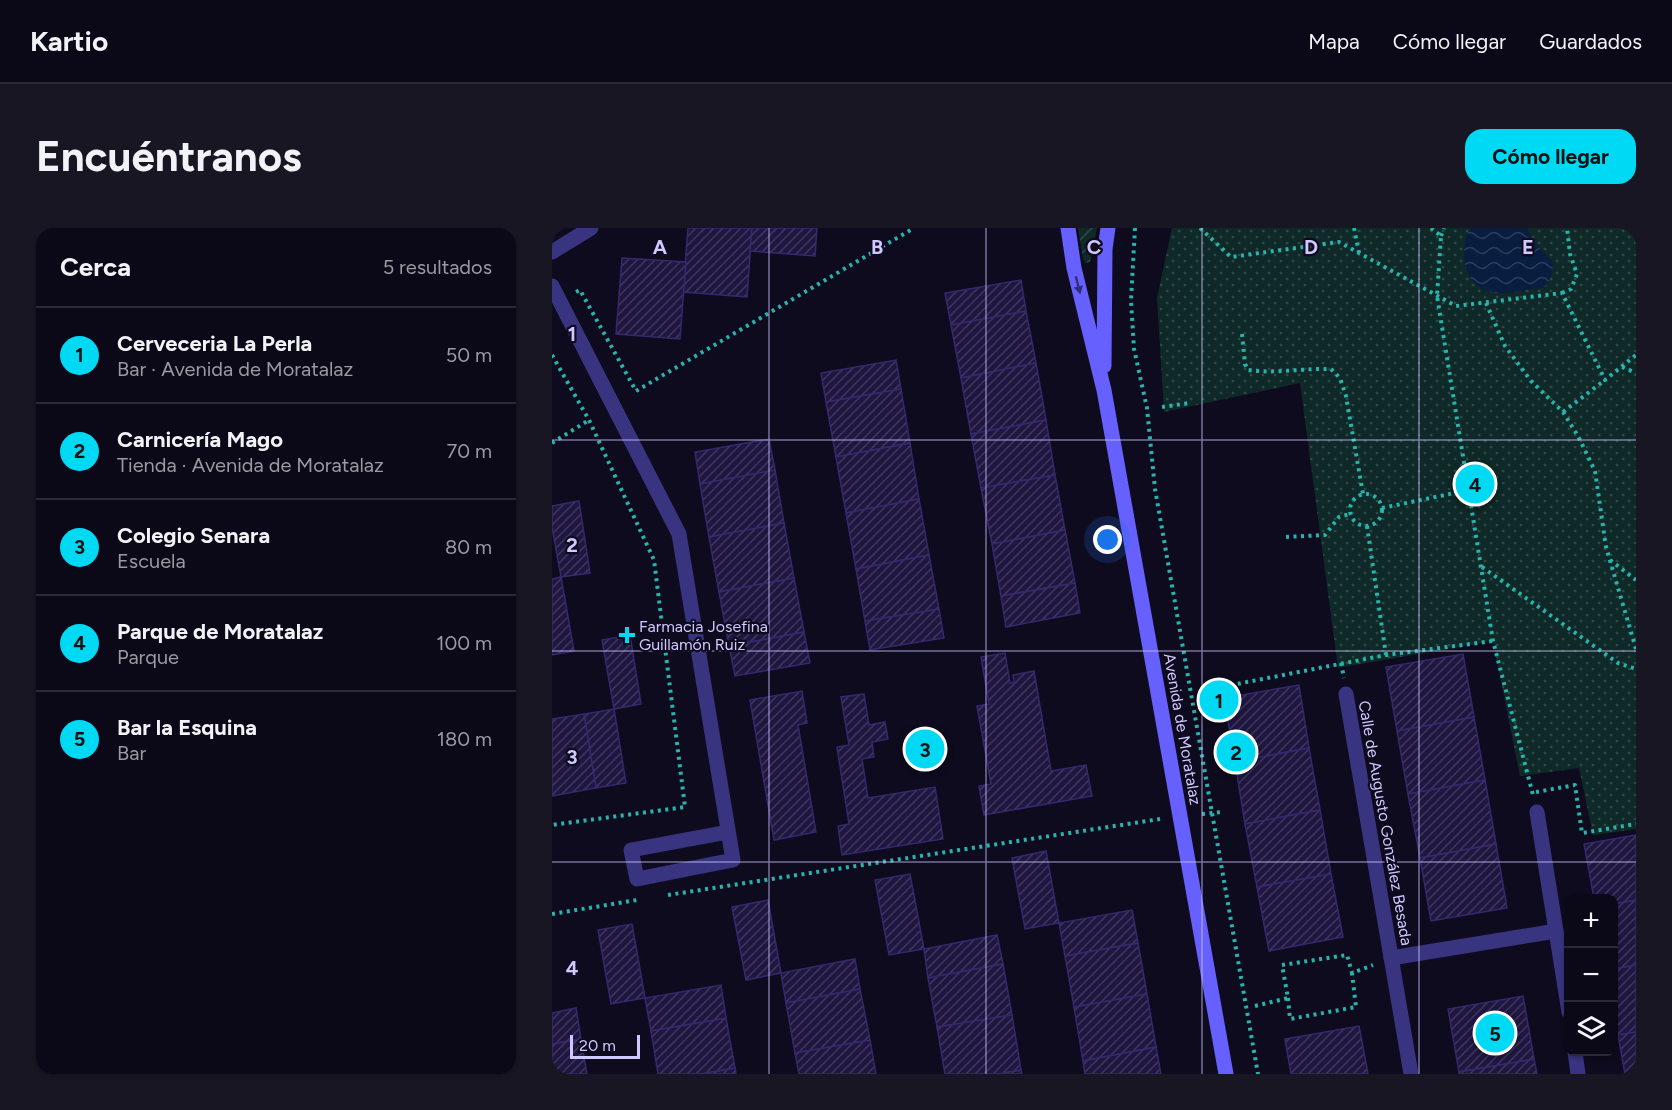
<!DOCTYPE html>
<html lang="es">
<meta charset="utf-8">
<style>
:root{--surface:#0b0817;--page:#191624;--text:#f1f3f6;--muted:#9a9aa1;--line:#2b2936;--accent:#00d9f4}
body{margin:0;font-family:Figtree,sans-serif;background:var(--page);color:var(--text)}
.controls{position:absolute;right:18px;bottom:18px;display:grid;overflow:hidden;border-radius:12px;box-shadow:0 2px 4px #0004}
.controls button{width:54px;height:54px;display:grid;place-items:center;padding:0;border:0;border-bottom:2px solid var(--line);background:var(--surface);color:var(--text);font:30px sans-serif}
.scale{position:absolute;left:18px;bottom:15px;width:70px;box-sizing:border-box;padding-left:6px;border:3px solid #d0c9ff;border-top:0;font-size:16px;line-height:21px;white-space:nowrap;color:#d0c9ff;-webkit-text-stroke:4px #0f0b1f;paint-order:stroke}
.you{position:absolute;left:556px;top:312px;width:21px;height:21px;margin:-15px;border:4px solid #fff;border-radius:50%;background:#1a73e8;box-shadow:0 0 0 9px #1a73e833}
.badge{display:grid;place-items:center;width:39px;height:39px;border-radius:50%;background:var(--accent);color:#111;font-size:20px;font-weight:700}
.pin{position:absolute;translate:-50% -50%;border:3px solid #fff;box-shadow:0 2px 6px #0006}
.list{margin:0;padding:0;list-style:none}
h2{display:flex;justify-content:space-between;align-items:center;height:78px;margin:0;padding:0 24px;font-size:26px}
h2 small{font-size:20px;font-weight:400;color:var(--muted)}
.list li{display:grid;grid-template-columns:39px 1fr auto;gap:18px;align-items:center;box-sizing:border-box;height:96px;padding:0 24px;border-top:2px solid var(--line)}
.list b{display:block;font-size:22px;white-space:nowrap}
.list p{margin:0;font-size:20px;white-space:nowrap;color:var(--muted)}
.list em{font-size:20px;font-style:normal;color:var(--muted)}
.icon{flex:none;width:33px;height:33px;fill:none;stroke:currentColor;stroke-width:2;stroke-linecap:round;stroke-linejoin:round}
.map{position:relative;flex:none;width:1084px;height:846px;overflow:hidden;border-radius:18px}
header{display:flex;align-items:center;gap:36px;box-sizing:border-box;height:84px;padding:0 30px;background:var(--surface);border-bottom:2px solid var(--line)}
header strong{font-size:28px}
nav{display:flex;gap:33px;margin-inline-start:auto;font-size:21px}
.intro{display:flex;align-items:center;justify-content:space-between;box-sizing:border-box;height:144px;padding:0 36px}
h1{margin:0;font-size:42px}
.button{padding:15px 27px;border-radius:18px;background:var(--accent);color:#111;font-size:21px;font-weight:700}
main{display:flex;gap:36px;padding:0 36px}
aside{flex:1;background:var(--surface);border-radius:18px;box-shadow:0 2px 4px #0004}
.map>svg:first-child{display:block}
.park{fill:url(#park-dots)}
.garden{fill:url(#garden-furrows)}
.water{fill:url(#water-waves)}
.building{fill:url(#building-hatch);stroke:#36286e;stroke-width:1.5}
.lines{fill:none;stroke-linecap:round;stroke-linejoin:round}
.path{stroke:#28b4ad;stroke-width:4;stroke-dasharray:3 4.5;stroke-linecap:butt}
.minor{stroke:#383480;stroke-width:15}
.tertiary{stroke:#383480;stroke-width:15}
.secondary{stroke:#6660ff;stroke-width:15}
.oneway{fill:#322d79}
.grid{fill:none;stroke:#d0c9ff;stroke-width:1.5;stroke-opacity:0.55}
.poi-dot{fill:#00d9f4;stroke:#0f0b1f;stroke-width:2}
.labels{text-anchor:middle;stroke-width:4.5;stroke-linejoin:round;paint-order:stroke}
.poi-label{font-size:16px;fill:#d0c9ff;stroke:#0f0b1f;text-anchor:start}
.street-label{font-size:16px;fill:#d0c9ff;stroke:#0f0b1f}
.grid-label{font-size:20px;text-anchor:middle;font-weight:bold;fill:#d0c9ff;stroke:#0f0b1f;stroke-width:4.5;stroke-linejoin:round;paint-order:stroke}
</style>
<header>
<strong>Kartio</strong>
<nav><a>Mapa</a><a>Cómo llegar</a><a>Guardados</a></nav>
</header>
<div class="intro"><h1>Encuéntranos</h1><a class="button">Cómo llegar</a></div>
<main>
<aside>
<h2>Cerca<small>5 resultados</small></h2>
<ul class="list">
<li><span class="badge">1</span><div><b>Cerveceria La Perla</b><p>Bar · Avenida de Moratalaz</p></div><em>50 m</em></li>
<li><span class="badge">2</span><div><b>Carnicería Mago</b><p>Tienda · Avenida de Moratalaz</p></div><em>70 m</em></li>
<li><span class="badge">3</span><div><b>Colegio Senara</b><p>Escuela</p></div><em>80 m</em></li>
<li><span class="badge">4</span><div><b>Parque de Moratalaz</b><p>Parque</p></div><em>100 m</em></li>
<li><span class="badge">5</span><div><b>Bar la Esquina</b><p>Bar</p></div><em>180 m</em></li>
</ul>
</aside>
<div class="map">
<svg width="1084" height="846" viewBox="0 0 1084 846">
<defs>
<pattern id="park-dots" width="8" height="8" patternUnits="userSpaceOnUse" patternTransform="scale(1.5)"><rect width="8" height="8" fill="#0e2928"/><path d="M2 2h.1M6 6h.1" fill="none" stroke="#304748" stroke-width="1.8" stroke-linecap="round"/></pattern>
<pattern id="garden-furrows" width="10" height="10" patternUnits="userSpaceOnUse" patternTransform="scale(1.5)"><rect width="10" height="10" fill="#0e2928"/><path d="M-1 1l2-2M0 10L10 0M9 11l2-2" fill="none" stroke="#304748"/></pattern>
<pattern id="water-waves" width="16" height="10" patternUnits="userSpaceOnUse" patternTransform="scale(1.5)"><rect width="16" height="10" fill="#091d40"/><path d="M0 5q4-4 8 0t8 0" fill="none" stroke="#2c3c5d"/></pattern>
<pattern id="building-hatch" width="6" height="6" patternUnits="userSpaceOnUse" patternTransform="scale(1.5)"><rect width="6" height="6" fill="#201741"/><path d="M-1 1l2-2M0 6l6-6M5 7l2-2" fill="none" stroke="#3f375e"/></pattern>
</defs>
<rect width="100%" height="100%" fill="#0f0b1f"/>
<polygon class="park" points="620,0 1084,0 1084,601 1041,607 1027,540 968,548 941,413 786,440 748,155 612,184 605,70"/>
<polygon class="garden" points="526,0 545,0 538,34 534,35 531,31"/>
<path class="water" d="M918,0H975L984,16L1001,35C1000,44 1000,54 991,59C986,62 978,61 972,62C961,64 952,67 940,64C911,58 906,23 918,0Z"/>
<g class="building">
<polygon points="136,0 200,0 195,69 131,64"/>
<polygon points="200,0 265,0 263,28 198,23"/>
<polygon points="70,30 134,34 128,111 64,106"/>
<polygon points="469,52 474,83 399,97 393,65"/>
<polygon points="474,83 484,135 409,150 399,97"/>
<polygon points="344,132 349,161 274,174 269,145"/>
<polygon points="484,135 494,192 419,206 409,150"/>
<polygon points="349,161 358,215 284,229 274,174"/>
<polygon points="494,192 503,247 429,260 419,206"/>
<polygon points="217,211 223,242 148,256 143,224"/>
<polygon points="358,215 367,271 294,285 284,229"/>
<polygon points="223,242 232,295 157,309 148,256"/>
<polygon points="503,247 513,302 440,316 429,260"/>
<polygon points="367,271 377,327 304,341 294,285"/>
<polygon points="27,273 38,345 9,349 0,299 0,278"/>
<polygon points="232,295 242,350 167,364 157,309"/>
<polygon points="513,302 523,355 449,368 440,316"/>
<polygon points="377,327 387,381 313,393 304,341"/>
<polygon points="9,349 22,423 0,427 0,351"/>
<polygon points="242,350 252,404 177,418 167,364"/>
<polygon points="523,355 528,385 454,399 449,368"/>
<polygon points="387,381 392,410 318,422 313,393"/>
<polygon points="252,404 258,435 183,448 177,418"/>
<polygon points="78,407 89,476 62,481 50,412"/>
<polygon points="453,425 458,455 462,454 461,447 482,443 499,543 534,537 540,568 432,587 427,558 439,556 425,478 437,476 429,429"/>
<polygon points="911,426 922,489 845,503 834,439"/>
<polygon points="747,457 757,520 683,534 672,470"/>
<polygon points="250,463 255,495 246,497 264,604 222,612 198,472"/>
<polygon points="312,466 317,497 333,494 336,511 320,514 322,529 310,531 316,570 383,559 391,611 290,627 286,598 297,596 285,519 297,517 289,469"/>
<polygon points="62,481 74,555 44,560 32,486"/>
<polygon points="32,486 44,560 0,568 0,491"/>
<polygon points="922,489 933,552 856,566 845,503"/>
<polygon points="757,520 768,582 693,596 683,534"/>
<polygon points="933,552 944,616 868,630 856,566"/>
<polygon points="768,582 779,646 705,659 693,596"/>
<polygon points="1084,607 1084,672 1062,676 1062,670 1042,670 1032,616"/>
<polygon points="944,616 955,680 879,693 868,630"/>
<polygon points="494,623 507,695 473,701 460,630"/>
<polygon points="358,646 372,721 337,727 323,652"/>
<polygon points="779,646 791,709 717,723 705,659"/>
<polygon points="216,672 229,745 194,752 180,679"/>
<polygon points="1084,672 1084,737 1062,741 1062,676"/>
<polygon points="580,682 586,715 513,728 507,695"/>
<polygon points="80,696 93,770 59,776 46,702"/>
<polygon points="445,707 451,736 376,750 372,721"/>
<polygon points="586,715 595,766 522,779 513,728"/>
<polygon points="303,731 308,761 234,775 229,745"/>
<polygon points="451,736 460,787 385,799 376,750"/>
<polygon points="1084,737 1084,804 1066,807 1062,780 1062,741"/>
<polygon points="169,757 174,790 99,803 93,770"/>
<polygon points="308,761 318,812 243,825 234,775"/>
<polygon points="595,766 604,819 531,833 522,779"/>
<polygon points="971,768 982,831 907,844 896,781"/>
<polygon points="24,780 29,811 0,816 0,785"/>
<polygon points="460,787 469,842 446,846 393,846 385,799"/>
<polygon points="174,790 183,840 149,846 106,846 99,803"/>
<polygon points="807,798 816,846 739,846 733,811"/>
<polygon points="1084,804 1084,846 1073,846 1066,807"/>
<polygon points="29,811 35,846 0,846 0,816"/>
<polygon points="318,812 324,846 247,846 243,825"/>
<polygon points="604,819 609,846 533,846 531,833"/>
<polygon points="982,831 985,846 907,846 907,844"/>
<polygon points="183,840 184,846 149,846"/>
<polygon points="469,842 470,846 446,846"/>
</g>
<g class="lines">
<g class="path">
<polyline points="583,0 579,72 582,121 595,180 603,261 706,846"/>
<polyline points="648,0 679,29 787,14 904,78 1010,65 1053,152 1084,127"/>
<polyline points="802,0 807,25"/>
<polyline points="879,0 889,8 885,68 941,413 981,567"/>
<polyline points="889,8 892,0"/>
<polyline points="24,64 28,62 84,163 362,0"/>
<polyline points="1010,65 1019,61 1025,46 1018,26 1015,0"/>
<polyline points="934,75 953,118 979,153 1011,184 1026,208 1043,243 1054,319 1084,421"/>
<path d="M690,106L693,136L696,142C723,146 751,140 779,141L788,150L794,168L811,266"/>
<polyline points="0,127 37,192 102,332 133,579 0,597"/>
<polyline points="1070,139 1084,145"/>
<polyline points="610,179 637,175"/>
<polyline points="1011,184 1053,152"/>
<polyline points="0,215 37,192"/>
<circle cx="814" cy="282" r="16"/>
<polyline points="830,280 917,262"/>
<polyline points="815,298 834,427"/>
<polyline points="734,309 773,307 787,289 798,286"/>
<polyline points="1058,332 1084,352"/>
<polyline points="930,339 1066,435 1084,441"/>
<polyline points="789,435 792,450"/>
<polyline points="649,463 834,427 941,413"/>
<polyline points="984,564 1023,557 1030,605 1084,596"/>
<polyline points="650,586 669,584"/>
<polyline points="116,667 608,591"/>
<polyline points="0,686 85,672"/>
<polyline points="736,770 738,791 804,779 800,745"/>
<polyline points="703,778 736,770 730,737 795,727 800,745 821,737"/>
</g>
<g class="minor">
<polyline points="0,58 127,306 181,632 85,651 79,622 176,604"/>
<polyline points="794,466 859,846"/>
<polyline points="985,584 1017,784"/>
<polyline points="839,730 1004,703"/>
<polyline points="1023,824 1026,846"/>
</g>
<polyline class="tertiary" points="0,24 39,0"/>
<g class="secondary">
<polyline points="516,0 522,40 552,162 674,846"/>
<polyline points="552,138 553,21 556,0"/>
</g>
</g>
<defs><path id="oneway-solid" d="M-6-.8H1V-3.2L6.5 0L1 3.2V.8H-6Z" transform="scale(1.5)"/></defs>
<use class="oneway" href="#oneway-solid" transform="translate(526 57) rotate(76)"/>
<path class="grid" d="M217,0V846M434,0V846M650,0V846M867,0V846M0,212H1084M0,423H1084M0,634H1084"/>
<path class="poi-dot" d="M72 398h6v6h6v6h-6v6h-6v-6h-6v-6h6z"/>
<g class="labels">
<g class="poi-label">
<text x="87" y="404">Farmacia Josefina<tspan x="87" dy="18">Guillamón Ruiz</tspan></text>
</g>
<g class="street-label">
<text transform="translate(631 501) rotate(80)" y="6">Avenida de Moratalaz</text>
<text transform="translate(834 595) rotate(80)" y="6">Calle de Augusto González Besada</text>
</g>
</g>
<g class="grid-label">
<text x="108" y="26">A</text>
<text x="325" y="26">B</text>
<text x="542" y="26">C</text>
<text x="759" y="26">D</text>
<text x="976" y="26">E</text>
<text x="20" y="113">1</text>
<text x="20" y="324">2</text>
<text x="20" y="536">3</text>
<text x="20" y="747">4</text>
</g>
</svg>
<div class="controls">
<button>+</button>
<button>−</button>
<button><svg class="icon" aria-label="layers" viewBox="0 0 24 24"><path d="M12 4l9 5-9 5-9-5zM3 14l9 5 9-5"/></svg></button>
</div>
<div class="scale">20 m</div>
<div class="you"></div>
<div class="pin badge" style="left:667px;top:472px">1</div>
<div class="pin badge" style="left:684px;top:524px">2</div>
<div class="pin badge" style="left:373px;top:521px">3</div>
<div class="pin badge" style="left:923px;top:256px">4</div>
<div class="pin badge" style="left:943px;top:805px">5</div>
</div>
</main>
